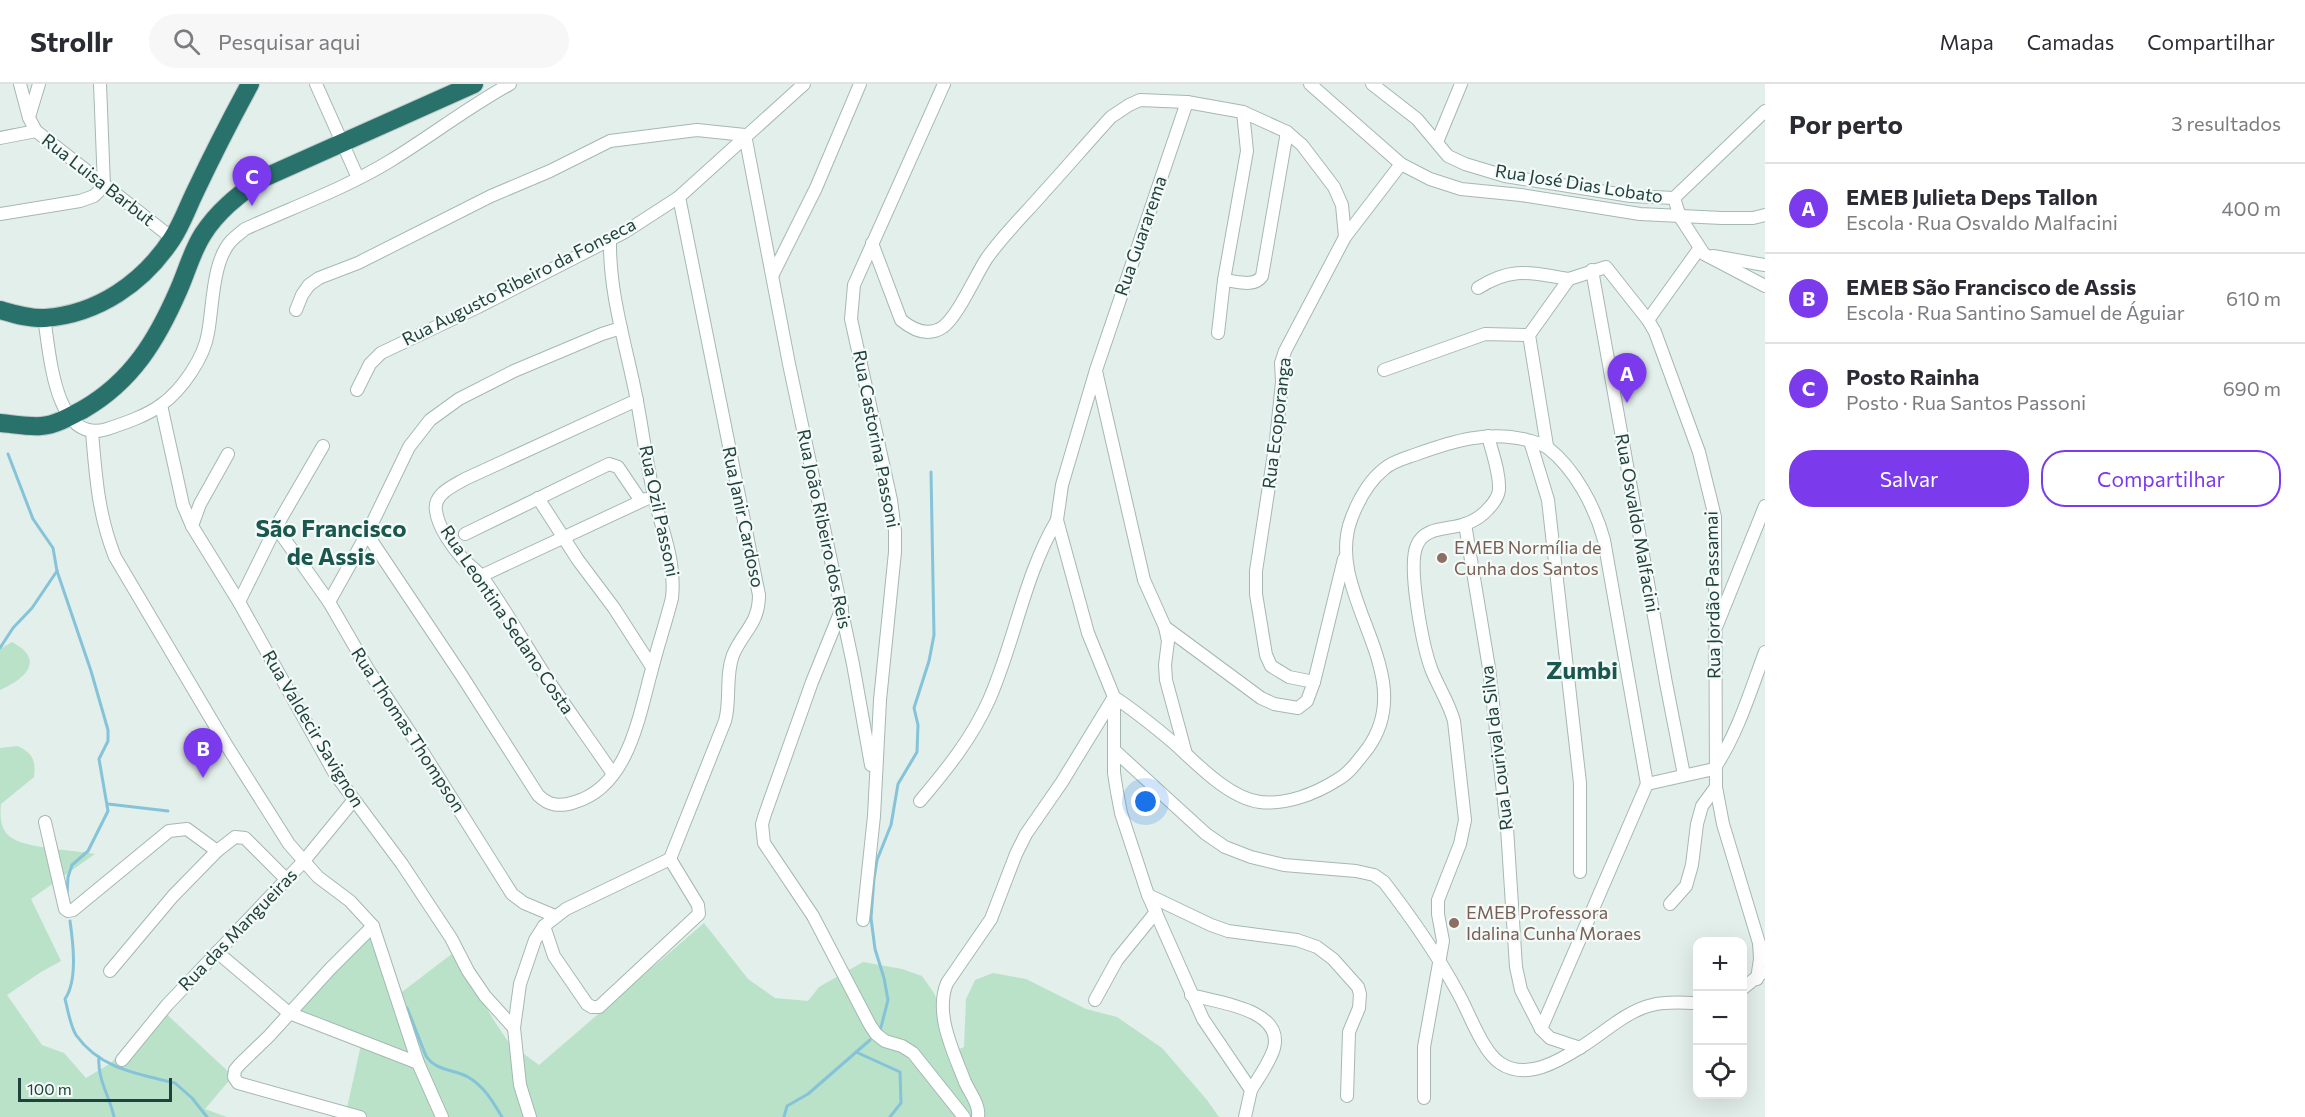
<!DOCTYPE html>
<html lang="pt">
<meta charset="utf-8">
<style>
:root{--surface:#fff;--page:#f7f7f7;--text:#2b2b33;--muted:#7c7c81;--line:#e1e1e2;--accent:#7c3aed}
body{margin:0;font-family:Commissioner,sans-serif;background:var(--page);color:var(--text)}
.controls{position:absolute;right:18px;bottom:18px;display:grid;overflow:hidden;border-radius:12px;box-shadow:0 6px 24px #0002}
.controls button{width:54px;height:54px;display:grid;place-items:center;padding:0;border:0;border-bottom:2px solid var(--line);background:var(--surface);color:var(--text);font:30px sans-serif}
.scale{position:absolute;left:18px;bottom:15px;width:154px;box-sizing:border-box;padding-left:6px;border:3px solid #20423d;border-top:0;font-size:16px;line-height:21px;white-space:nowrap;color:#20423d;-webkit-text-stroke:4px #f4faf8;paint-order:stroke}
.you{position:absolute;left:1146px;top:718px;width:21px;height:21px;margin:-15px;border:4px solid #fff;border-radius:50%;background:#1a73e8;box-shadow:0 0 0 9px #1a73e833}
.badge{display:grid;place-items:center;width:39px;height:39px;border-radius:50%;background:var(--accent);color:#fff;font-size:20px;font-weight:700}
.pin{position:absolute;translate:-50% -50px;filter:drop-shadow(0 2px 3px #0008)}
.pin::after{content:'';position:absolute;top:32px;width:21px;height:18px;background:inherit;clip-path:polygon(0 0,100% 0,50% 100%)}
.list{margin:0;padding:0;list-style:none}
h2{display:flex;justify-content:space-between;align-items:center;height:78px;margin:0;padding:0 24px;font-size:26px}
h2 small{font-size:20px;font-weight:400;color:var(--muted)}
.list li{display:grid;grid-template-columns:39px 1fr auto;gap:18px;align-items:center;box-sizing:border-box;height:90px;padding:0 24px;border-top:2px solid var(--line)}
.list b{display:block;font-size:22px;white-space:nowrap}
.list p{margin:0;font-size:20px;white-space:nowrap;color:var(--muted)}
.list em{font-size:20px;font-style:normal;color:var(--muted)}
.actions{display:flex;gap:12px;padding:18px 24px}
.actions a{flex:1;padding:14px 0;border:2px solid var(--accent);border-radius:24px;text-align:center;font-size:21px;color:var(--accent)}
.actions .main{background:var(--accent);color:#fff}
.icon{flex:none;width:33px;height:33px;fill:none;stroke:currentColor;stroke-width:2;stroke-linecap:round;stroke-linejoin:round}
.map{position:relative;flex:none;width:1765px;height:1033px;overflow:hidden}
header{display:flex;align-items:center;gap:36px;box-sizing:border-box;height:84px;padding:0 30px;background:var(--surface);border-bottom:2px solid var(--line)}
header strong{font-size:28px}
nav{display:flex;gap:33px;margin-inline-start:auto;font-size:21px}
.search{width:420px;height:54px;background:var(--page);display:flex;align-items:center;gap:15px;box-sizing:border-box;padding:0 21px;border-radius:33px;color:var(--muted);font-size:22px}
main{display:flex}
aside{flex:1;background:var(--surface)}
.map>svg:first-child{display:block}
.green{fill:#bae2c9}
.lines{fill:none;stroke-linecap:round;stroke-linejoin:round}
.stream{stroke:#85c3d9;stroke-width:3}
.minor-casing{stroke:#a5b8b3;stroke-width:14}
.highway-casing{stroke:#c1cac9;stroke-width:20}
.minor{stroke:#fff;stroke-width:12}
.highway{stroke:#28726b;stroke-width:18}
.education-dot{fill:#8d6e63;stroke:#f4faf8;stroke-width:2}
.labels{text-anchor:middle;stroke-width:4.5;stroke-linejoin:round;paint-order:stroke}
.street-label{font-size:18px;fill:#20423d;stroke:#f4faf8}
.education-label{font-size:18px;fill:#785e54;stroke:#f4faf8;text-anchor:start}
.district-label{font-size:24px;font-weight:bold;fill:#19574f;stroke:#f4faf8}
</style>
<header>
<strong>Strollr</strong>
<div class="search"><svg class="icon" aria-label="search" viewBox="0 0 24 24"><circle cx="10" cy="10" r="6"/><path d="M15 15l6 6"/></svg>Pesquisar aqui</div>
<nav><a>Mapa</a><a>Camadas</a><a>Compartilhar</a></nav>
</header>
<main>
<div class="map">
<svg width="1765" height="1033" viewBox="0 0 1765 1033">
<rect width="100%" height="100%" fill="#e3efeb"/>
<g class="green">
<path d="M12,558C46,576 25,595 0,606V565Z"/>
<path d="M18,662C33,670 36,676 34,693L1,720C0,732 0,747 12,754C29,765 74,766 95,770L31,815L61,877L41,888L7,911L42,961L64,969L86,994L111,979L161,925L233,992L205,1025L227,1033H0V664Z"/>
<polygon points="704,839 748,895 775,914 808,917 819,903 863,878 902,885 922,892 934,909 957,966 964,963 966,915 975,896 993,889 1026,895 1086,925 1117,933 1162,964 1207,1016 1219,1033 345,1033 362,956 296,931 372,850 398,911 453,869 495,938 509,959 539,981"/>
</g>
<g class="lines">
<g class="stream">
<polyline points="8,370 33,435 53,464 57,487 91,587 108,646 108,657 99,675 108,727 88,767 72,781 68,793 67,810"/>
<polyline points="0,564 13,544 32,524 57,487"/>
<polyline points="108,720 168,727"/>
<path d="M70,837C73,858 78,896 65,915C68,926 70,941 76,951C100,985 138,990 175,999L192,1014L207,1033"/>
<path d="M407,924L426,972C436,987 453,985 468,993C484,1002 493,1018 502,1033"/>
<polyline points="880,947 888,916 884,894 875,865 871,834 874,795 877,776 891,741 898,700 917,668 918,641 914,624 929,577 934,551 931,388"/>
<polyline points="856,968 900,988 901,1019 890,1033"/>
<path d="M99,973C97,995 110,1013 114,1033"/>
<polyline points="784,1033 787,1022 808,1010 870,956"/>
</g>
<defs>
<g id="minor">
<polyline points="20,0 29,34 36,47 172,154"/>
<polyline points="316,0 358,94"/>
<polyline points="1310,0 1401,80 1430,95 1461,105 1521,111 1640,130 1722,134 1753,134 1765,131"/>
<polyline points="1372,0 1417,35 1448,72 1465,80 1505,92 1631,112 1674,114"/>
<polyline points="1187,18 1096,286 1062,401 1057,436 1088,549 1114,613 1114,689 1117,708 1121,729 1148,811 1203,935 1251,1006 1245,1033"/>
<polyline points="1765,27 1674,114 1680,133 1704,170 1765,202"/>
<polyline points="29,33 39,0"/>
<polyline points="745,51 789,280 853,580 871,681"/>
<polyline points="0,54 36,47"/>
<polyline points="1437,58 1461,0"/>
<polyline points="0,130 80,117 94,112 104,102 100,0"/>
<path d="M872,159L901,236C913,246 928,253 943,243C958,232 975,192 987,174C1004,150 1025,130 1044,108C1067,83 1088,58 1111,33L1129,21L1140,16L1187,18L1243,28L1287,48L1302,61L1334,103L1342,121L1345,153"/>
<polyline points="1713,172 1765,181"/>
<polyline points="1592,186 1666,599 1684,691"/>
<polyline points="773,190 816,104 860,0"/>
<path d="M1224,196C1237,197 1254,204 1262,192L1287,48"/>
<path d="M1478,204C1512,182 1531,189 1569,195"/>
<polyline points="296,226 302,211 309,201 319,194 358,179 491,112 550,87 610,57 697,46 745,51"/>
<path d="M44,234C50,268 54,361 107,345C125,339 146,332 161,321C182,306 204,274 208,249C213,223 212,178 231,157C235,153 240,149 245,145C293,123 344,105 390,77C431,52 468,23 510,0"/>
<polyline points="1648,236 1699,165"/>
<polyline points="1218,249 1224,196 1247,67 1243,28"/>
<polyline points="1384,286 1485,250 1529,251"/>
<polyline points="1096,287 1144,496 1165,543 1168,557 1165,581 1166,596 1186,670"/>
<polyline points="357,306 370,280 381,269 478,223 625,148 679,113 804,0"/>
<polyline points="161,321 183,421 192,442 239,518 335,690 402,780 451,854 468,887 485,912 514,944"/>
<path d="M92,348C96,394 98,430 115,473L227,662L289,760L318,793L350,817L373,842L418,979L442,1033"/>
<polyline points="1530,357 1548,416 1580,699 1580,788"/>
<polyline points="1547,362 1529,251 1569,195 1606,183 1648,236 1655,248 1699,368 1715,433 1716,703 1702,722 1697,740 1692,781 1686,802 1670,820"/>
<polyline points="538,414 578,476 614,524 652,583"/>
<polyline points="1465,440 1489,584 1507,744 1516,883 1521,906 1541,945 1550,954 1580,964"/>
<polyline points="192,442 200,420 228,370"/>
<polyline points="276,443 329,518 369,587 415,656 512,810 524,819 555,832"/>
<path d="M367,450L462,592L538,711C549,722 560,723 575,718C629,702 639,631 652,585C658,561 666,538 672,514C676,476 662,448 654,412C647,381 643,349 637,317C627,264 609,211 610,156"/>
<polyline points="465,450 609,380 618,383 641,417"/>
<polyline points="481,492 646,415"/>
<polyline points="239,518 276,443 323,362"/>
<polyline points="329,518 367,450 409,363 430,336 459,315 514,287 602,250 621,244"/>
<polyline points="842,524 812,598 765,730 762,740 764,759 813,832 870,941 876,950 885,957 902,962 913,969 964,1033"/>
<polyline points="1717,541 1765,422"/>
<polyline points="1165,543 1261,614 1274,620 1298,624 1307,617 1314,598 1344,475"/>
<polyline points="1314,598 1289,593 1271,582 1266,571 1256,510 1256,487 1276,356 1282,298 1281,279 1285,267 1345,153 1401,80"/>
<path d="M1114,666L1206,750L1225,763L1251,773L1284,781L1356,787L1374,791L1384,798C1411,833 1437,870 1458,909C1469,928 1482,967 1500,979C1526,997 1559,977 1581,963C1604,949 1626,927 1652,921C1667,917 1682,919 1698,919"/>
<path d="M1714,685C1738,649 1750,608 1765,568"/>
<path d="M613,690C592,659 570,629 550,599C527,564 507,528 483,494C477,487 469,481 463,475C452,463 438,443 436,427C433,410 453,402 465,395L637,316"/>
<polyline points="1647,700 1714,685"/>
<polyline points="1716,703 1723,740 1759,859 1760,875 1757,895"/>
<path d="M920,717C947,685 972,654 989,616C1015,557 1024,492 1057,436"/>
<polyline points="45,738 65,825 68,827 73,826 169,747 187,745 217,767 235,753 245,754 286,795"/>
<path d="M670,775L725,637C731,616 725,592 733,571C743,547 759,540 759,511L679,113"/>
<polyline points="1148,811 1211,841 1228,847 1297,856 1317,863 1333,875 1358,903 1360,910 1359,924 1349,948 1347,1012"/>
<polyline points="863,836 874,732 880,616 895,468 895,447 891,416 851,235 854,201 944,0"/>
<polyline points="544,842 554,872 587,920 592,923 599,923 699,830 698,821 670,775"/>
<polyline points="217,868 289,929 418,979"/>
<polyline points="110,887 173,812 217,767"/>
<polyline points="1742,905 1762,889"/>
<path d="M1191,911C1216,918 1284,925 1274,964C1270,978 1259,993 1251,1006"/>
<polyline points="1095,916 1117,876 1156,828"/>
<polyline points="1541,945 1647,700"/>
<polyline points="122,976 167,921 303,778 353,717"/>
<path d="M1424,1014V963L1443,857L1438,830V816L1460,760L1465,736L1454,637C1449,619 1439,604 1432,587C1423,564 1407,482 1417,461C1425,442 1449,446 1465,440C1474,437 1482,432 1488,425C1493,420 1498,413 1499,406C1500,389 1492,368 1488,352"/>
<polyline points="360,1033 238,999 234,993 235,986 240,980 269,952 330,885 373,842"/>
<polyline points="530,1033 520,1001 514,944 520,900 535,856 544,842 566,825 670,775"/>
<path d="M978,1033C980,1021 970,1009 965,998C954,969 934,930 947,899L991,835L1016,770L1026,750L1062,698L1114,613C1135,627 1155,643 1175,660C1197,680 1229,714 1260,718C1286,721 1315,710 1337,696C1350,689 1359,675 1368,664C1422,588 1321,509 1352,433C1359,415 1369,397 1384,385C1393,377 1406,374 1417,370C1453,357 1489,346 1527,356C1534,358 1543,360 1548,364C1575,385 1595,423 1604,456L1647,700"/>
</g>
<g id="highway">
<path d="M0,226C14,230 30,235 45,234C98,230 143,199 172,155C182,140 188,122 196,106C213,70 231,35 250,0"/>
<path d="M0,339C13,340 28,343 41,342C56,341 71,332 84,325C132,297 157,256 179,205C187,187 192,167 203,150C217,128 237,112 259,96L474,0"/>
</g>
</defs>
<use href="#minor" class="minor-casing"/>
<use href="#highway" class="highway-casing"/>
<use href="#minor" class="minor"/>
<use href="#highway" class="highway"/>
</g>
<g class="education-dot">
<circle cx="1442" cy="474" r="6"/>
<circle cx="1454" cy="839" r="6"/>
</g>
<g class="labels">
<g class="street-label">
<text transform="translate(98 96) rotate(38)" y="6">Rua Luisa Barbut</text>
<text transform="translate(1579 100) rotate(9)" y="6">Rua José Dias Lobato</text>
<text transform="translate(1141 152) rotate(-71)" y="6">Rua Guararema</text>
<text transform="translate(519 198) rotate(-27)" y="6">Rua Augusto Ribeiro da Fonseca</text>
<text transform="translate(1277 339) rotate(-83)" y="6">Rua Ecoporanga</text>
<text transform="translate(876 355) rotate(79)" y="6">Rua Castorina Passoni</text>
<text transform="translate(659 427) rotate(78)" y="6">Rua Ozil Passoni</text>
<text transform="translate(743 433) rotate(78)" y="6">Rua Janir Cardoso</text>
<text transform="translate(1637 439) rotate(80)" y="6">Rua Osvaldo Malfacini</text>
<text transform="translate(824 445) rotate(78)" y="6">Rua João Ribeiro dos Reis</text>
<text transform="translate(1713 511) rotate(-91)" y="6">Rua Jordão Passamai</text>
<text transform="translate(507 536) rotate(56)" y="6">Rua Leontina Sedano Costa</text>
<text transform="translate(313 645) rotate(59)" y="6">Rua Valdecir Savignon</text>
<text transform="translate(408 646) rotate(57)" y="6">Rua Thomas Thompson</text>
<text transform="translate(1497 664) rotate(-97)" y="6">Rua Lourival da Silva</text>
<text transform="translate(238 846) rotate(-46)" y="6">Rua das Mangueiras</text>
</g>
<g class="education-label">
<text x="1454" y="470">EMEB Normília de<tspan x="1454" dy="21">Cunha dos Santos</tspan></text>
<text x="1466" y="835">EMEB Professora<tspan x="1466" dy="21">Idalina Cunha Moraes</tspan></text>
</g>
<g class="district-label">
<text x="331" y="453">São Francisco<tspan x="331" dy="28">de Assis</tspan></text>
<text x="1582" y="595">Zumbi</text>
</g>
</g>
</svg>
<div class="controls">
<button>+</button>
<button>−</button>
<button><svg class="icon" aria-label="locate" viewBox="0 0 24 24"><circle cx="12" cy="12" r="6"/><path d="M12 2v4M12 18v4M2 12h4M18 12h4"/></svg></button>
</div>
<div class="scale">100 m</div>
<div class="you"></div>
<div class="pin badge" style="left:1627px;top:319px">A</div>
<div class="pin badge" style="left:203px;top:694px">B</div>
<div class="pin badge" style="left:252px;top:122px">C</div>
</div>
<aside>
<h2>Por perto<small>3 resultados</small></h2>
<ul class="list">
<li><span class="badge">A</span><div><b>EMEB Julieta Deps Tallon</b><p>Escola · Rua Osvaldo Malfacini</p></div><em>400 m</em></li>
<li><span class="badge">B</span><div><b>EMEB São Francisco de Assis</b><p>Escola · Rua Santino Samuel de Águiar</p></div><em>610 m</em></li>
<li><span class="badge">C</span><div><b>Posto Rainha</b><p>Posto · Rua Santos Passoni</p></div><em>690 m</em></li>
</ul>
<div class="actions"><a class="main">Salvar</a><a>Compartilhar</a></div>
</aside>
</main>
